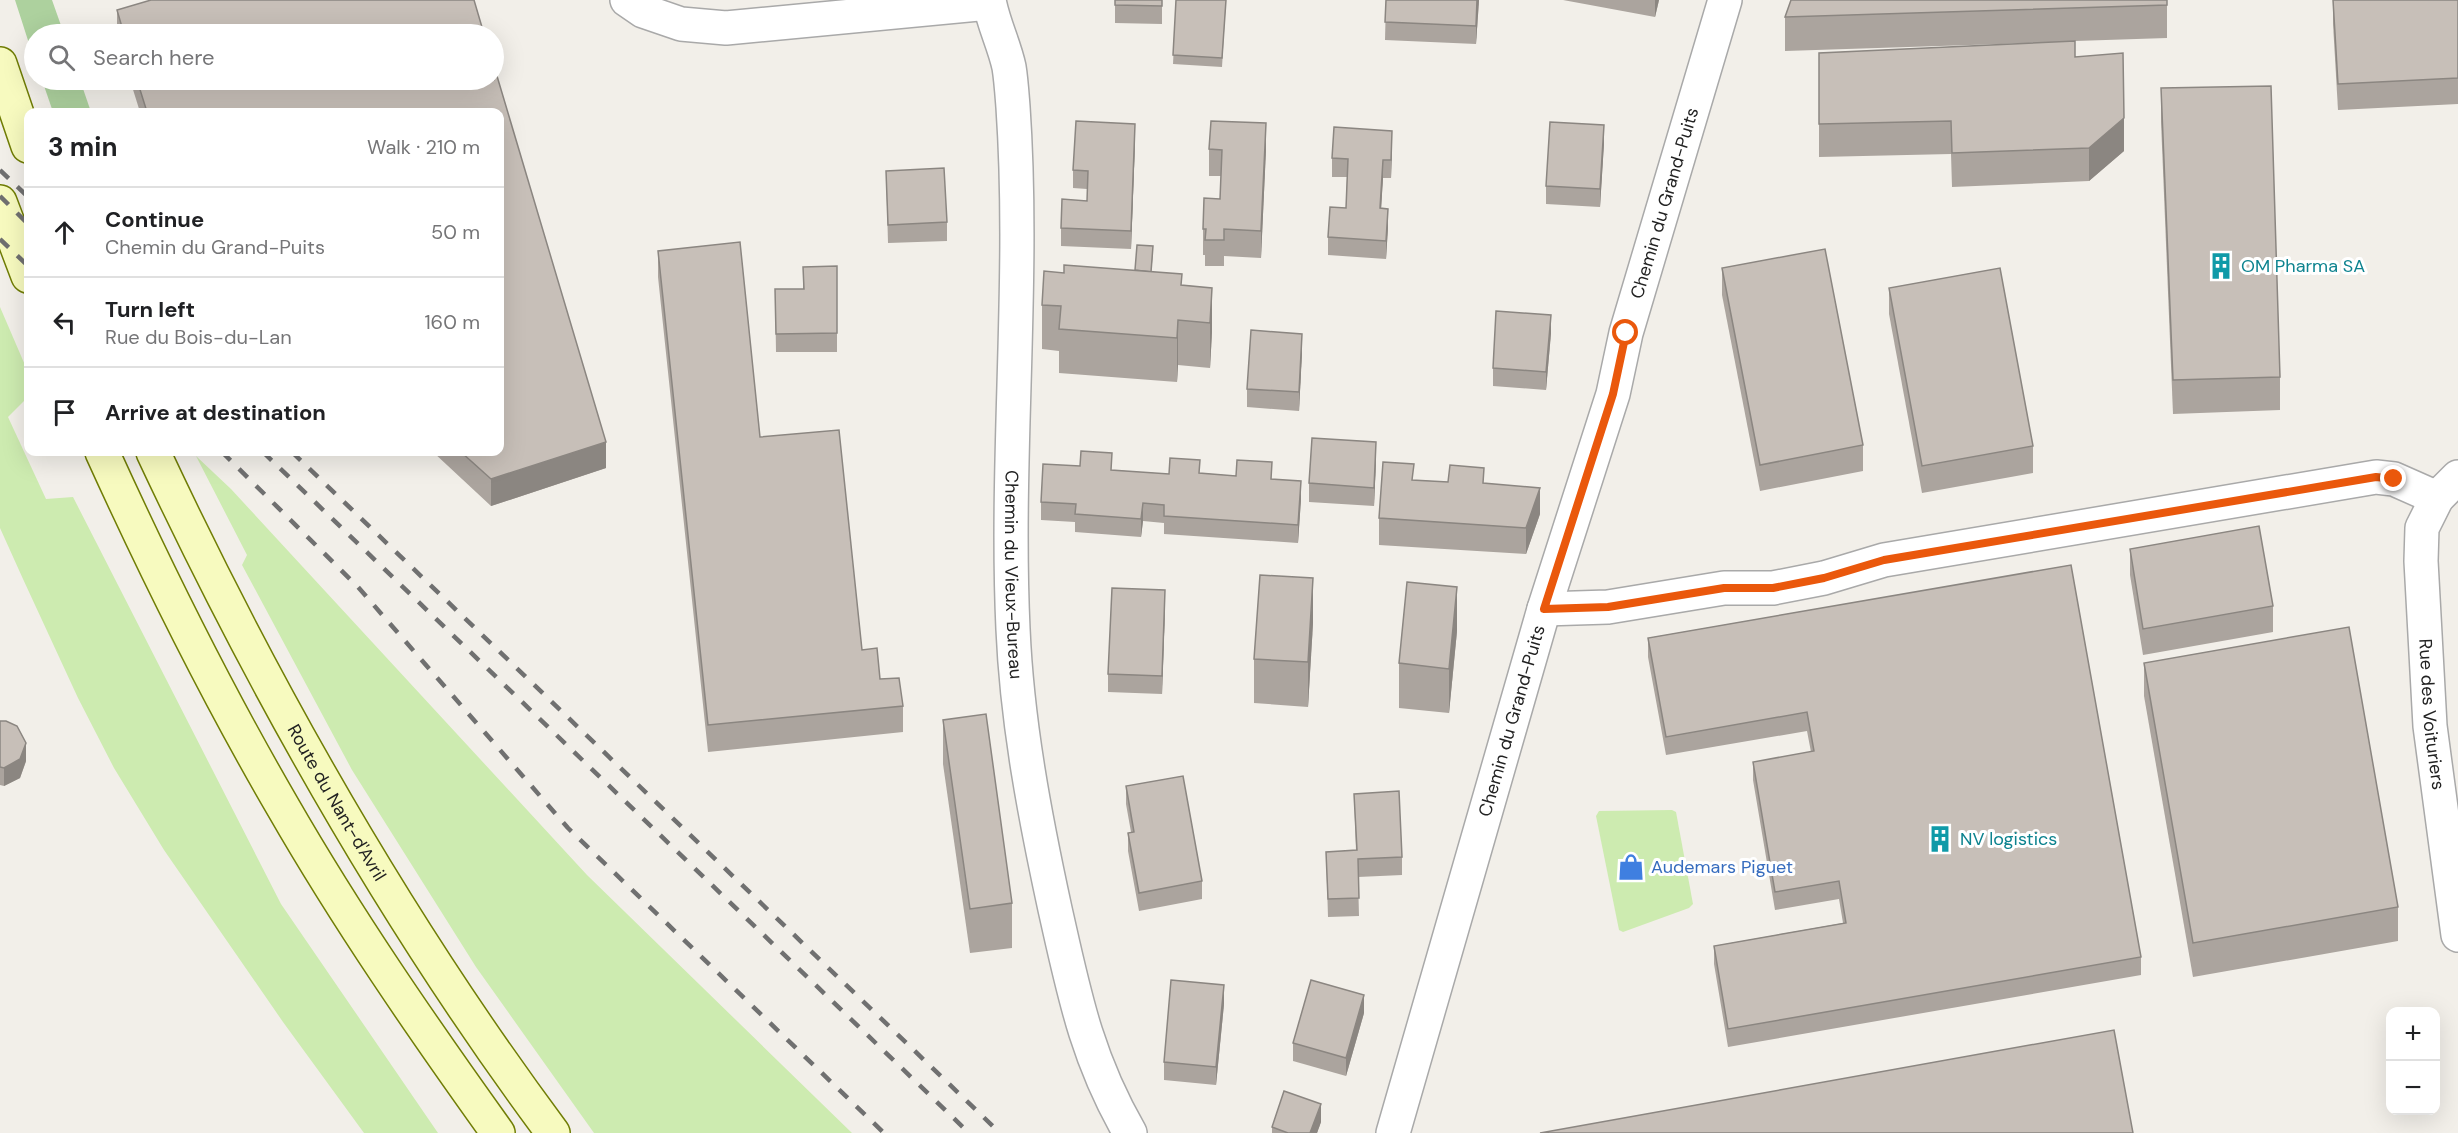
<!DOCTYPE html>
<meta charset="utf-8">
<style>
:root{--surface:#fff;--page:#f2f2f2;--text:#202124;--muted:#757577;--line:#e0e0e0}
body{margin:0;font-family:"DM Sans",sans-serif;background:var(--page);color:var(--text)}
.controls{position:absolute;right:18px;bottom:18px;display:grid;overflow:hidden;border-radius:12px;box-shadow:0 6px 24px #0002}
.controls button{width:54px;height:54px;display:grid;place-items:center;padding:0;border:0;border-bottom:2px solid var(--line);background:var(--surface);color:var(--text);font:30px sans-serif}
.stop{position:absolute;width:18px;height:18px;margin:-14px;border:4px solid #ea580c;border-radius:50%;background:#fff}
.stop.end{background:#ea580c;border-color:#fff;box-shadow:0 2px 6px #0008}
.list{margin:0;padding:0;list-style:none}
h2{display:flex;justify-content:space-between;align-items:center;height:78px;margin:0;padding:0 24px;font-size:26px}
h2 small{font-size:20px;font-weight:400;color:var(--muted)}
.list li{display:grid;grid-template-columns:39px 1fr auto;gap:18px;align-items:center;box-sizing:border-box;height:90px;padding:0 24px;border-top:2px solid var(--line)}
.list b{display:block;font-size:22px;white-space:nowrap}
.list p{margin:0;font-size:20px;white-space:nowrap;color:var(--muted)}
.list em{font-size:20px;font-style:normal;color:var(--muted)}
.icon{flex:none;width:33px;height:33px;fill:none;stroke:currentColor;stroke-width:2;stroke-linecap:round;stroke-linejoin:round}
.map{position:relative;flex:none;width:2458px;height:1133px;overflow:hidden}
.search{position:absolute;background:var(--surface);box-shadow:0 6px 24px #0002;left:24px;top:24px;width:480px;height:66px;display:flex;align-items:center;gap:15px;box-sizing:border-box;padding:0 21px;border-radius:33px;color:var(--muted);font-size:22px}
.panel{position:absolute;background:var(--surface);box-shadow:0 6px 24px #0002;left:24px;top:108px;width:480px;height:348px;border-radius:12px}
.map>svg:first-child{display:block}
.grass{fill:#cdebb0}
.forest{fill:#add19e}
.lines{fill:none;stroke-linecap:round;stroke-linejoin:round}
.street-casing{stroke:#a9a9a9;stroke-width:36}
.secondary-casing{stroke:#707d05;stroke-width:36}
.street{stroke:#fff;stroke-width:33}
.secondary{stroke:#f7fabf;stroke-width:33}
.rail{stroke:#707070;stroke-width:4.5;stroke-dasharray:12 12;stroke-linecap:butt}
.wall{fill:#aba49e}
.shaded-wall{fill:#8b8681}
.building{fill:#c7bfb8;stroke:#8b8681;stroke-width:1.5}
.route{stroke:#ea580c;stroke-width:8}
.labels{text-anchor:middle;stroke-width:6;stroke-linejoin:round;paint-order:stroke}
.street-label{font-size:18px;fill:#222;stroke:#fff}
.culture-label{font-size:18px;fill:#0d838f;stroke:#fff;text-anchor:start}
.shop-label{font-size:18px;fill:#366cbe;stroke:#fff;text-anchor:start}
</style>
<div class="map">
<svg width="2458" height="1133" viewBox="0 0 2458 1133">
<rect width="100%" height="100%" fill="#f2efe9"/>
<g class="grass">
<polygon points="0,307 28,372 28,397 8,417 46,499 73,497 281,904 438,1133 364,1133 283,1022 164,850 114,768 78,698 23,579 0,528"/>
<polygon points="196,456 231,489 587,875 852,1133 594,1133 476,967 352,770 242,565 247,555"/>
<polygon points="1672,810 1676,812 1693,904 1689,908 1623,932 1619,930 1596,816 1599,811"/>
</g>
<g class="forest">
<polygon points="15,0 52,0 64,34 34,34 34,59"/>
<polygon points="42,80 80,80 91,112 53,112"/>
</g>
<g class="lines">
<defs>
<g id="street">
<polyline points="627,0 643,11 681,24 726,28 989,3"/>
<path id="s1" d="M989,0C993,23 1004,44 1009,67C1011,79 1012,94 1013,107C1025,281 1005,455 1013,629C1017,723 1035,817 1055,909C1074,993 1086,1057 1130,1133"/>
<path id="s2" d="M2458,477L2437,498L2422,528L2421,561L2430,726L2458,935"/>
<polyline points="1544,609 1608,607 1724,588 1773,588 1824,578 1884,560 2376,477 2394,479 2437,498"/>
<path id="s3" d="M1393,1133L1544,609L1613,394L1626,333L1725,0"/>
</g>
<g id="secondary">
<polyline points="0,64 28,146"/>
<polyline points="0,202 28,276"/>
<path d="M102,452C157,573 216,692 283,807C348,920 422,1027 498,1133"/>
<path id="s4" d="M153,452C265,691 395,921 553,1133"/>
</g>
</defs>
<use href="#street" class="street-casing"/>
<use href="#secondary" class="secondary-casing"/>
<use href="#street" class="street"/>
<use href="#secondary" class="secondary"/>
<g class="rail">
<polyline points="0,170 28,197"/>
<polyline points="0,196 28,224"/>
<polyline points="0,239 28,266"/>
<polyline points="222,452 358,587 568,828 884,1133"/>
<polyline points="263,452 969,1133"/>
<polyline points="292,452 1000,1133"/>
</g>
</g>
<g class="wall">
<polygon points="1115,0 1162,0 1162,24 1115,23"/>
<polygon points="1176,0 1226,0 1222,67 1173,64"/>
<polygon points="1386,0 1479,0 1476,44 1385,40"/>
<polygon points="1563,0 1659,0 1655,17"/>
<polygon points="2167,0 2167,38 2075,41 2075,57 2124,151 2089,181 1952,187 1951,154 1819,157 1819,53 2032,43 1785,51 1785,17"/>
<polygon points="2333,0 2458,0 2458,104 2338,110 2333,24"/>
<polygon points="117,10 484,34 117,34"/>
<polygon points="130,80 494,80 606,468 491,506 433,452 500,452 500,112 140,112"/>
<polygon points="2161,88 2280,377 2280,410 2173,414 2161,122"/>
<polygon points="1135,142 1131,249 1061,246 1061,228 1087,201 1087,189 1073,188 1073,170"/>
<polygon points="1604,143 1600,207 1546,204 1546,186"/>
<polygon points="1209,149 1266,149 1261,258 1224,256 1224,266 1205,266 1205,255 1203,255 1203,229 1220,199 1221,176 1209,176"/>
<polygon points="1392,149 1391,178 1383,178 1381,208 1388,227 1386,259 1328,255 1328,237 1346,208 1347,177 1332,177 1332,158"/>
<polygon points="886,171 947,222 947,241 888,243"/>
<polygon points="658,251 760,437 862,650 880,679 903,706 903,732 708,752 658,277"/>
<polygon points="1153,255 1151,272 1182,285 1212,288 1212,332 1210,368 1178,365 1177,382 1059,373 1059,351 1042,349 1042,305 1135,270"/>
<polygon points="837,266 837,352 776,352 775,289 803,289 803,267"/>
<polygon points="1722,268 1863,445 1863,471 1760,491 1722,295"/>
<polygon points="1889,288 2033,446 2033,473 1922,493 1889,314"/>
<polygon points="1551,333 1546,390 1493,386 1493,368"/>
<polygon points="1302,352 1299,411 1247,407 1247,389"/>
<polygon points="1376,460 1374,506 1309,502 1309,483"/>
<polygon points="1112,470 1169,474 1200,473 1272,479 1301,499 1298,543 1164,534 1164,523 1143,521 1141,537 1075,532 1075,522 1041,520 1041,502"/>
<polygon points="1414,480 1484,484 1540,514 1526,554 1379,545 1379,518"/>
<polygon points="2130,549 2273,606 2273,632 2143,655 2130,575"/>
<polygon points="2071,565 2141,957 2141,975 1728,1047 1714,964 1714,946 1843,923 1839,899 1775,910 1753,780 1753,762 1811,752 1807,731 1666,755 1648,657 1648,638"/>
<polygon points="1165,608 1162,694 1108,692 1108,674"/>
<polygon points="1313,623 1308,707 1254,703 1254,659"/>
<polygon points="1457,631 1449,713 1399,708 1399,663"/>
<polygon points="2144,663 2398,907 2398,941 2193,977 2144,696"/>
<polygon points="943,720 1012,903 1012,948 970,953 943,764"/>
<polygon points="0,721 26,761 20,778 4,786 0,785"/>
<polygon points="1126,786 1202,881 1202,899 1139,911 1128,851 1128,833 1131,832 1126,804"/>
<polygon points="1354,794 1402,857 1402,875 1358,877 1359,916 1328,917 1326,852 1356,851"/>
<polygon points="1224,1004 1216,1085 1164,1080 1164,1062"/>
<polygon points="1364,1013 1346,1076 1293,1061 1293,1043"/>
<polygon points="1321,1122 1317,1133 1272,1133 1272,1127"/>
</g>
<g class="shaded-wall">
<polygon points="1477,0 1479,0 1476,44 1476,26"/>
<polygon points="1655,0 1659,0 1655,17"/>
<polygon points="2124,118 2124,151 2089,181 2089,148"/>
<polygon points="1266,123 1266,149 1261,258 1261,231"/>
<polygon points="1135,124 1135,142 1131,249 1131,231"/>
<polygon points="1604,125 1604,143 1600,207 1600,189"/>
<polygon points="1392,131 1392,149 1391,178 1391,160"/>
<polygon points="1383,160 1383,178 1380,227 1380,208"/>
<polygon points="1388,209 1388,227 1386,259 1386,241"/>
<polygon points="1212,288 1212,332 1210,368 1210,323"/>
<polygon points="1551,315 1551,333 1546,390 1546,372"/>
<polygon points="1178,320 1178,365 1177,382 1177,338"/>
<polygon points="1302,334 1302,352 1299,411 1299,392"/>
<polygon points="606,442 606,468 491,506 491,479"/>
<polygon points="1376,442 1376,460 1374,506 1374,488"/>
<polygon points="1301,481 1301,499 1298,543 1298,525"/>
<polygon points="1540,488 1540,514 1526,554 1526,528"/>
<polygon points="1143,503 1143,521 1141,537 1141,519"/>
<polygon points="1313,578 1313,623 1308,707 1308,662"/>
<polygon points="1457,587 1457,631 1449,713 1449,669"/>
<polygon points="1165,590 1165,608 1162,694 1162,676"/>
<polygon points="26,743 26,761 20,778 4,786 4,768"/>
<polygon points="1224,985 1224,1004 1216,1085 1216,1067"/>
<polygon points="1364,995 1364,1013 1346,1076 1346,1058"/>
<polygon points="1321,1104 1321,1122 1317,1133 1310,1133"/>
</g>
<g class="building">
<polygon points="151,0 474,0 484,34 124,34 117,10"/>
<polygon points="1115,0 1162,0 1162,6 1115,5"/>
<polygon points="1176,0 1226,0 1222,58 1173,55"/>
<polygon points="1386,0 1477,0 1476,26 1385,22"/>
<polygon points="1791,0 2167,0 2167,5 1785,17"/>
<polygon points="2333,0 2458,0 2458,78 2338,84"/>
<polygon points="2075,41 2075,57 2123,53 2124,118 2089,148 1952,153 1951,121 1819,124 1819,53"/>
<polygon points="494,66 606,442 491,479 461,452 500,452 500,112 147,112 137,80 494,80"/>
<polygon points="2271,86 2280,377 2173,380 2161,88"/>
<polygon points="1076,121 1135,124 1131,231 1061,228 1062,199 1087,201 1088,171 1073,170"/>
<polygon points="1211,121 1266,123 1261,231 1224,229 1224,240 1205,240 1206,229 1203,229 1204,198 1220,199 1222,150 1209,149"/>
<polygon points="1550,122 1604,125 1600,189 1546,186"/>
<polygon points="1334,127 1392,131 1391,160 1383,160 1380,208 1388,209 1386,241 1328,237 1330,207 1346,208 1348,159 1332,158"/>
<polygon points="944,168 947,222 888,225 886,171"/>
<polygon points="740,242 760,437 839,430 862,650 877,648 880,679 899,678 903,706 708,725 658,251"/>
<polygon points="1137,245 1153,246 1151,272 1135,270"/>
<polygon points="1825,249 1863,445 1760,465 1722,268"/>
<polygon points="1064,265 1182,274 1181,285 1212,288 1210,323 1178,320 1177,338 1059,329 1061,306 1042,305 1044,271 1064,273"/>
<polygon points="837,266 837,333 776,334 775,289 804,289 803,267"/>
<polygon points="2000,268 2033,446 1922,466 1889,288"/>
<polygon points="1496,311 1551,315 1546,372 1493,368"/>
<polygon points="1251,330 1302,334 1299,392 1247,389"/>
<polygon points="1312,438 1376,442 1374,488 1309,483"/>
<polygon points="1081,451 1112,453 1111,470 1169,474 1170,458 1200,460 1199,473 1236,476 1237,460 1272,462 1271,479 1301,481 1298,525 1164,516 1164,505 1143,503 1141,519 1075,514 1076,504 1041,502 1043,464 1080,466"/>
<polygon points="1383,462 1414,464 1412,480 1448,482 1450,465 1484,468 1483,483 1540,488 1526,528 1379,518"/>
<polygon points="2259,526 2273,606 2143,629 2130,549"/>
<polygon points="2071,565 2141,957 1728,1029 1714,946 1846,923 1839,881 1775,892 1753,762 1814,751 1807,712 1666,737 1648,638"/>
<polygon points="1260,575 1313,578 1308,662 1254,659"/>
<polygon points="1407,582 1457,587 1449,669 1399,663"/>
<polygon points="1112,588 1165,590 1162,676 1108,674"/>
<polygon points="2349,627 2398,907 2193,943 2144,663"/>
<polygon points="986,714 1012,903 970,909 943,720"/>
<polygon points="0,721 6,721 17,726 26,743 20,759 4,768 0,767"/>
<polygon points="1183,776 1202,881 1139,893 1128,833 1134,832 1126,786"/>
<polygon points="1399,791 1402,857 1358,859 1359,898 1328,899 1326,852 1357,850 1354,794"/>
<polygon points="1171,980 1224,985 1216,1067 1164,1062"/>
<polygon points="1311,980 1364,995 1346,1058 1293,1043"/>
<polygon points="2114,1030 2133,1133 1540,1133"/>
<polygon points="1284,1091 1321,1104 1310,1133 1288,1133 1272,1127"/>
</g>
<g class="lines">
<polyline class="route" points="1626,333 1613,394 1544,609 1608,607 1724,588 1773,588 1824,578 1884,560 2376,477 2394,479"/>
</g>
<defs>
<symbol id="building-bare" viewBox="-9 -9 18 18"><path d="M-4-6H4V6H1V3H-1V6H-4ZM-2.5-4.3h1.7v1.8h-1.7ZM.8-4.3h1.7v1.8H.8ZM-2.5-1h1.7V.8h-1.7ZM.8-1h1.7V.8H.8Z" fill="#0f9aa8" stroke="#fff" stroke-width="2.5" paint-order="stroke"/></symbol>
<symbol id="shop-bare" viewBox="-9 -9 18 18"><path d="M-5-2.5h2.3a2.7 3.5 0 0 1 5.4 0H5L5.5 6h-11ZM-1.5-2.5h3a1.5 2.3 0 0 0-3 0Z" fill="#3f7fe0" stroke="#fff" stroke-width="2.5" paint-order="stroke"/></symbol>
</defs>
<g fill-rule="evenodd">
<use href="#building-bare" x="2202" y="247" width="38" height="38"/>
<use href="#building-bare" x="1921" y="820" width="38" height="38"/>
<use href="#shop-bare" x="1612" y="848" width="38" height="38"/>
</g>
<g class="labels">
<g class="street-label">
<text dy="6" stroke="none"><textPath href="#s3" startOffset="969">Chemin du Grand-Puits</textPath></text>
<text dy="6" stroke="none"><textPath href="#s1" startOffset="578">Chemin du Vieux-Bureau</textPath></text>
<text dy="6" stroke="none"><textPath href="#s2" startOffset="250">Rue des Voituriers</textPath></text>
<text dy="6" stroke="none"><textPath href="#s3" startOffset="429">Chemin du Grand-Puits</textPath></text>
<text dy="6" stroke="none"><textPath href="#s4" startOffset="396">Route du Nant-d'Avril</textPath></text>
</g>
<g class="culture-label">
<text x="2241" y="272">OM Pharma SA</text>
<text x="1960" y="845">NV logistics</text>
</g>
<g class="shop-label">
<text x="1651" y="873">Audemars Piguet</text>
</g>
</g>
</svg>
<div class="controls">
<button>+</button>
<button>−</button>
</div>
<div class="stop" style="left:1626px;top:333px"></div>
<div class="stop end" style="left:2394px;top:479px"></div>
<div class="search"><svg class="icon" aria-label="search" viewBox="0 0 24 24"><circle cx="10" cy="10" r="6"/><path d="M15 15l6 6"/></svg>Search here</div>
<section class="panel">
<h2>3 min<small>Walk · 210 m</small></h2>
<ul class="list">
<li><svg class="icon" aria-label="ahead" viewBox="0 0 24 24"><path d="M12 20V5M6 11l6-6 6 6"/></svg><div><b>Continue</b><p>Chemin du Grand-Puits</p></div><em>50 m</em></li>
<li><svg class="icon" aria-label="left" viewBox="0 0 24 24"><path d="M17 20v-9H6M10 6l-5 5 5 5"/></svg><div><b>Turn left</b><p>Rue du Bois-du-Lan</p></div><em>160 m</em></li>
<li><svg class="icon" aria-label="arrive" viewBox="0 0 24 24"><path d="M6 21V4h12l-3 4 3 4H6"/></svg><div><b>Arrive at destination</b></div></li>
</ul>
</section>
</div>
